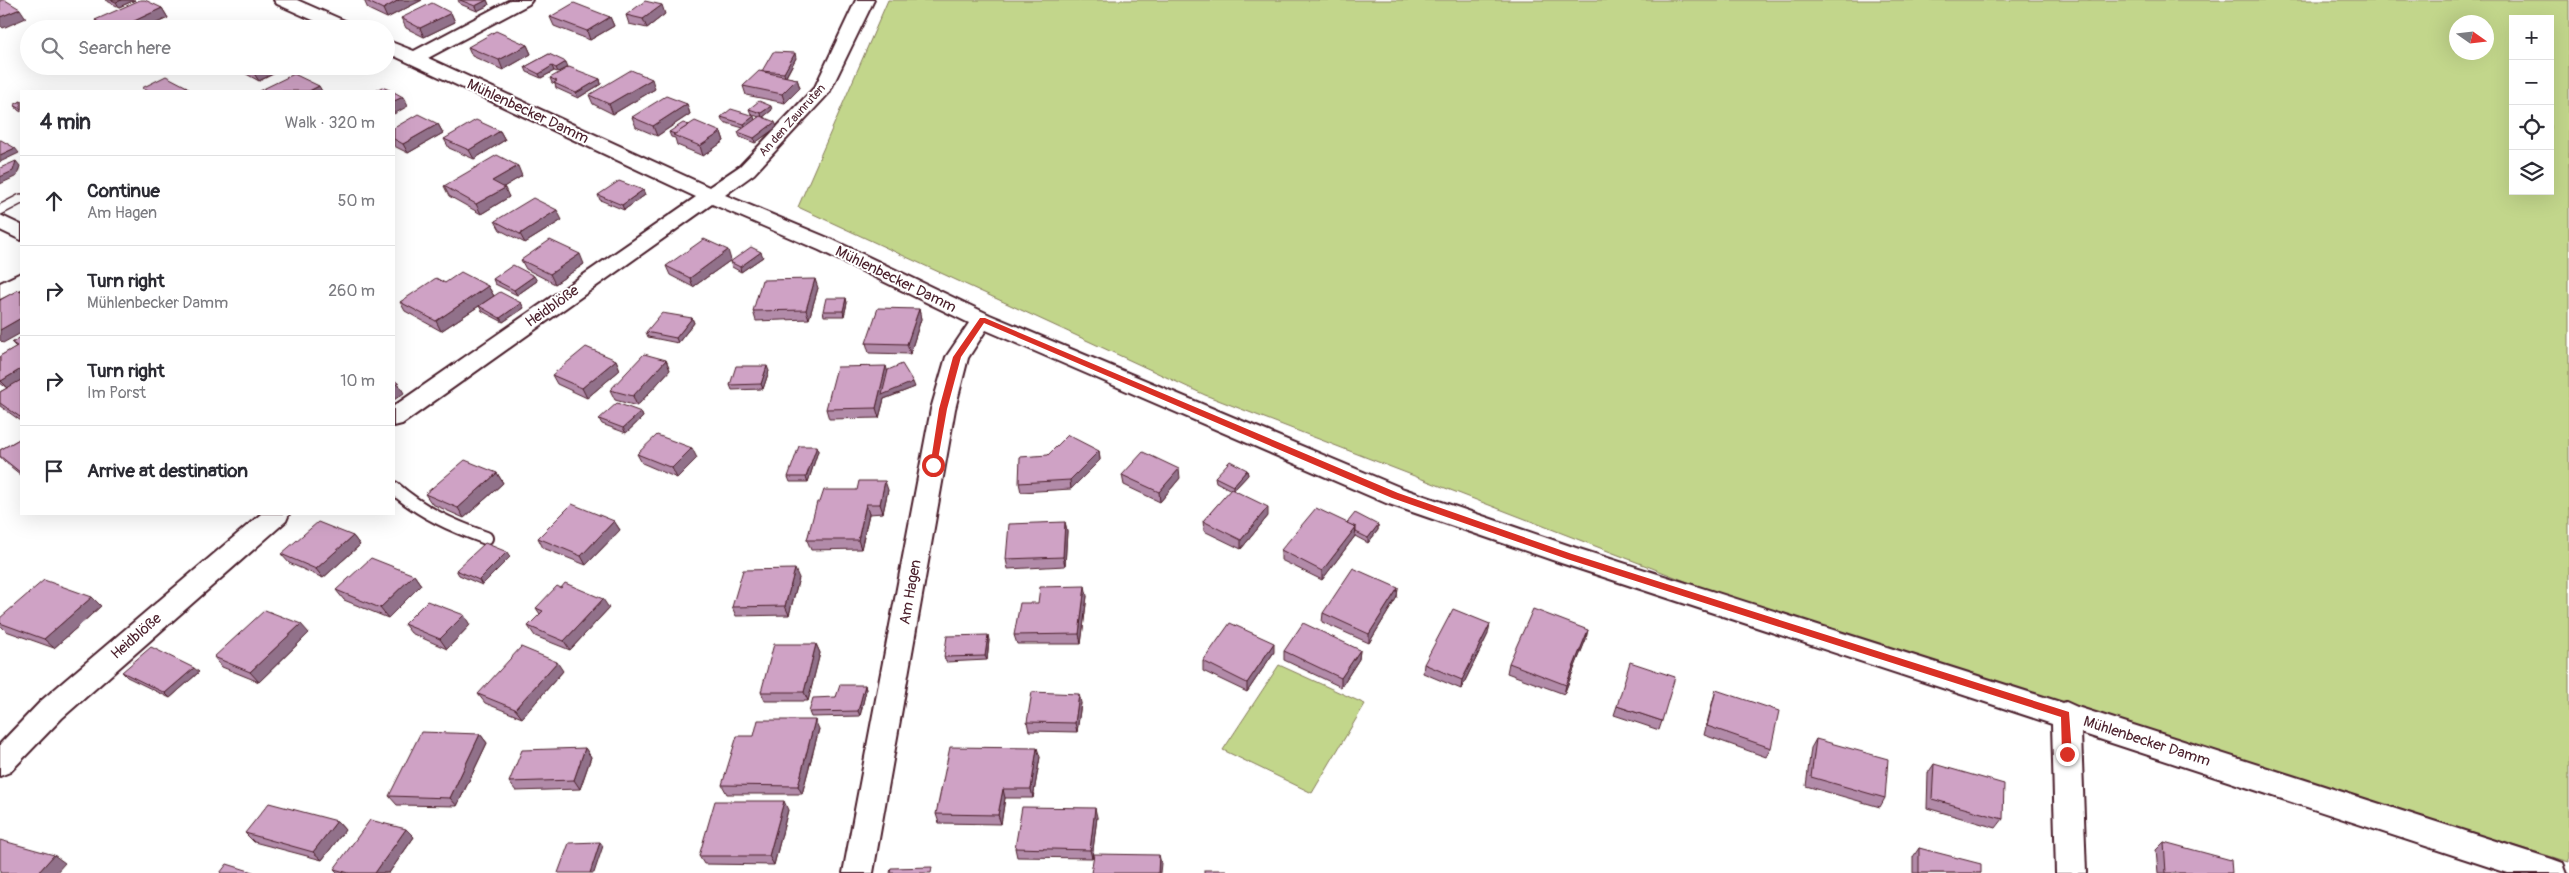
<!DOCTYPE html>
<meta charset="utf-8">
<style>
:root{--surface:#fff;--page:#f2f2f3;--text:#2b2b33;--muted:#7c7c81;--line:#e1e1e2}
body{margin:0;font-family:Pangolin,sans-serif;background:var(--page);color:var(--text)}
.controls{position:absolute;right:15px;top:15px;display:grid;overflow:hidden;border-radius:0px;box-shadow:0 5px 20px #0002}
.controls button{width:45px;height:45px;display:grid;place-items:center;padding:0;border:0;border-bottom:1px solid var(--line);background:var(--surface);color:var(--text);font:25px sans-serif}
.compass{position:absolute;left:2449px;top:15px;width:45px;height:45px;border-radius:50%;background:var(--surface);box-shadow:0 5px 20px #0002;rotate:104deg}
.stop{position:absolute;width:15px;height:15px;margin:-11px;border:4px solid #d93025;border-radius:50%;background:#fff}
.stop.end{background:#d93025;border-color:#fff;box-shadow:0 1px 5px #0008}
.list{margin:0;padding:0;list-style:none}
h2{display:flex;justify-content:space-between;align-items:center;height:65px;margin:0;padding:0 20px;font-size:21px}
h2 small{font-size:16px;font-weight:400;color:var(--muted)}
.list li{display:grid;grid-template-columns:32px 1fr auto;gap:15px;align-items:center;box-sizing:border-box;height:90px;padding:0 20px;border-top:1px solid var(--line)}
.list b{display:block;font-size:19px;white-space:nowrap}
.list p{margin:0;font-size:16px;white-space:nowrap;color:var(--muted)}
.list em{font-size:16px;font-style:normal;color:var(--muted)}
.icon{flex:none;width:28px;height:28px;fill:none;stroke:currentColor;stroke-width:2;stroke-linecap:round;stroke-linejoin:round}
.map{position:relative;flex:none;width:2569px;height:873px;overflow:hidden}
.search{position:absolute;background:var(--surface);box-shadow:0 5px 20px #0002;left:20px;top:20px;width:375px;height:55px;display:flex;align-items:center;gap:12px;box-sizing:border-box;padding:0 18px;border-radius:28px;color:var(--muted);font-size:19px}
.panel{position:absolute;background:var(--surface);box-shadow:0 5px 20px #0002;left:20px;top:90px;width:375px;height:425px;border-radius:0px}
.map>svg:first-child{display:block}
.green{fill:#c2d68b;stroke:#867a5b;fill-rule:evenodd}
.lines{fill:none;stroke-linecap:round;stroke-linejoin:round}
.service-far1-casing{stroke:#4a1f2b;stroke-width:12}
.service-casing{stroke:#4a1f2b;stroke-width:16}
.minor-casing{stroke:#4a1f2b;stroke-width:4}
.service-far1{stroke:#fff;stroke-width:9}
.service{stroke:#fff;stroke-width:12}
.minor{fill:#fff;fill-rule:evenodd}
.wall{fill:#b28ba9;stroke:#4a1f2b}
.shaded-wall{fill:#91718a;stroke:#4a1f2b}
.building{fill:#cfa2c5;stroke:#4a1f2b}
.route{fill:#d93025}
.labels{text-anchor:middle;stroke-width:4;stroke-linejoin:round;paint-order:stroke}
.far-street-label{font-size:12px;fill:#4a1f2b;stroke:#fff}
.street-label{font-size:15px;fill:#4a1f2b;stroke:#fff}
</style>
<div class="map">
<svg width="2569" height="873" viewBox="0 0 2569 873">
<rect width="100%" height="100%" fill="#fff"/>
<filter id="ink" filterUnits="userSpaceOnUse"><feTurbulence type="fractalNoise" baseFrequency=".02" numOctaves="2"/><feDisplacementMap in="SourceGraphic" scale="10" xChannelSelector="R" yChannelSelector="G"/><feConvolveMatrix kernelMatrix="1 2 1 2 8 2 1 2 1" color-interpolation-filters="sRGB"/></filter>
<g filter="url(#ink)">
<g class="green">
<path d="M888,0H2569V862L1874,654L1205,395L798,207ZM2513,19H2550V191H2513ZM2456,22H2486V52H2456Z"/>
<polygon points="1279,665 1365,704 1312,793 1223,750"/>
</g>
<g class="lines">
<defs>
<polyline id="service-far1" points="0,210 21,199"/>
<path id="service" d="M394,488C421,512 452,526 486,538"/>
<g id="minor">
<polygon points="274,0 297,0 354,25 357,29 333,29 277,4"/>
<polygon points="510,0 532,0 529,4 428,58 709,187 740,166 815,87 856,0 874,0 829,93 754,174 725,195 833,240 990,315 1404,489 1576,548 2063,703 2066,702 2077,707 2552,859 2563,863 2567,873 2508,873 2081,733 2086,873 2056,873 2052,724 1561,563 1386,503 986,330 968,358 955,409 873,873 843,873 931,409 946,357 969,323 819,250 712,204 402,424 394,426 394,406 696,197 386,52 386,40 414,51"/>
<polygon points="0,215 21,225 21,240 0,230"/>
<polygon points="21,273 21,289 0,299 0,283"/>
<polygon points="261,514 289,514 286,521 62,718 10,772 0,776 0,744 42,700"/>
</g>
</defs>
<use href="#service-far1" class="service-far1-casing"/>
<use href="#service" class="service-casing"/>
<use href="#minor" class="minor-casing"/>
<use href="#service-far1" class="service-far1"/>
<use href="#service" class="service"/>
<use href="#minor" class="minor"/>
</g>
<g class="wall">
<polygon points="105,0 135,0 119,7"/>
<polygon points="364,0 422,0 387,18 368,9"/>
<polygon points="458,0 487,0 489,5 477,11 460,4"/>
<polygon points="162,8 168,18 143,29 100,29 95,20"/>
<polygon points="451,13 455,22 424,37 406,28 401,18"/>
<polygon points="665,14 647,28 629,24 626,15"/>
<polygon points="550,17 610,17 614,26 590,40 554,26"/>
<polygon points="527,45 531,54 503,70 472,56 468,47"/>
<polygon points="549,54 568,67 558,72 554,71 541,78 527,72 525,67"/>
<polygon points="796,58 786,77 797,79 800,88 785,103 746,95 743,86 762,71"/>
<polygon points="236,66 289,66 259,81 239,70"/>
<polygon points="550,78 600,79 601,84 578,98 556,88 555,84 552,83"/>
<polygon points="655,89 613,114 593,104 589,95"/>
<polygon points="21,101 21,112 18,110 14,105"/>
<polygon points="687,104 690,114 657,136 636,127 632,117"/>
<polygon points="749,109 772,110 763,117 777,127 755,143 740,137 738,132 743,128 723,122 721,117 755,120 759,117 751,114"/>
<polygon points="438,124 443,133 408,153 394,146 394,128"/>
<polygon points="689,125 721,132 724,141 703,156 677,145 675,138 671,137 669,132"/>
<polygon points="500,131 505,140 474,159 449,148 444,139"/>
<polygon points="522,176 503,187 509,197 481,214 449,196 444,186"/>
<polygon points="643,190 645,195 624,210 600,200 598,195"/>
<polygon points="562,220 525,243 500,230 495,221"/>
<polygon points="763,257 741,272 732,267 730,262"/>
<polygon points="521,260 584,264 555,284 526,269"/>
<polygon points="731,260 693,287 670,275 666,266"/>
<polygon points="493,279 537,281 517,295 495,284"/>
<polygon points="445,283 488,286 494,296 521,303 524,308 503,322 482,311 479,306 441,331 405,311 400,302"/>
<polygon points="818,288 809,319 756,321 753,311"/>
<polygon points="846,298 847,303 844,316 824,316 823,311"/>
<polygon points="919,309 921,319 910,354 869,353 866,343"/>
<polygon points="692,318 694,323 678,343 648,337 646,332"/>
<polygon points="21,337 21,421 0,406 0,392 7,388 0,383 0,356 16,347 12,343"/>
<polygon points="616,360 620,370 587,398 557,384 552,375"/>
<polygon points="666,360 670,370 637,406 615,400 610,390"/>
<polygon points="887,370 915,387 884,399 879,418 829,419 826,409"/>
<polygon points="769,371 763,389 732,390 730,385"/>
<polygon points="641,412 643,417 626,433 602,424 599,419"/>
<polygon points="21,438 21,475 5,462 0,458 0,450"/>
<polygon points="817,446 818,451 808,482 790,482 788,477"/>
<polygon points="1099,451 1100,460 1071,489 1021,492 1019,483 1048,455"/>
<polygon points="637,454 697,458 677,478 642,463"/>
<polygon points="1247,470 1248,475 1234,490 1268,516 1241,549 1204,531 1203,521 1231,490 1216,482 1215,477"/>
<polygon points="497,473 503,483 464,518 432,504 425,494"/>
<polygon points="1122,475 1180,478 1160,502 1124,485"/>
<polygon points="888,490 883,513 869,514 861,549 811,550 807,540 820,502"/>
<polygon points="614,521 620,530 586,565 543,548 538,538"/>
<polygon points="1065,522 1067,531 1065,566 1008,569 1006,559"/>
<polygon points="1347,523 1378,525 1378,530 1368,543 1355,536 1322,580 1281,560 1281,550"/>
<polygon points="353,536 360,545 323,578 289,563 281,554"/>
<polygon points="510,557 482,585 459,575 456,570"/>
<polygon points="414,575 421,585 388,618 344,600 336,590"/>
<polygon points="799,578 789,615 736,616 732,607"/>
<polygon points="1398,588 1397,597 1369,643 1322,622 1323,613"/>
<polygon points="1087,596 1081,644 1017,644 1014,635"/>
<polygon points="101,606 54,648 6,631 0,625 0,618"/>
<polygon points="536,608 609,608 570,650 535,636 528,626 540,614"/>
<polygon points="404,624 470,625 447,649 411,633"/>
<polygon points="309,633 259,682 222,667 214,657"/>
<polygon points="1488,634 1461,689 1423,673 1424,664"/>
<polygon points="1586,639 1564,694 1507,673 1509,663"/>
<polygon points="989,640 987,660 946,662 944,657"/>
<polygon points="816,644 820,653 808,701 765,701 761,692"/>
<polygon points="1360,650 1359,659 1341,687 1284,660 1284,651"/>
<polygon points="1274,652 1247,692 1203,671 1203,661"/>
<polygon points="563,671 522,718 485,703 478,694"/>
<polygon points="122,672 199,672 170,698 127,677"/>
<polygon points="865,685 866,690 860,716 811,717 809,712 836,697"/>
<polygon points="1716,690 1771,748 1766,757 1704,735 1713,700"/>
<polygon points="1081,703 1077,732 1029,731 1027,722"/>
<polygon points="1617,706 1662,721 1659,730 1614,715"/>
<polygon points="819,729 802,794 727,794 722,785"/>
<polygon points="480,734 487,743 457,806 397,805 389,796"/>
<polygon points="1816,739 1885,798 1880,807 1806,786 1811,748"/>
<polygon points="585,748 591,757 580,789 516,791 509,782"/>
<polygon points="1040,757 1033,798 1005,798 1001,824 939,823 936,814"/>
<polygon points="1934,764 2003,819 1996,828 1927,808 1928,773"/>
<polygon points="788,810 774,865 704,864 699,856"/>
<polygon points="1097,817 1092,858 1017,857 1015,848"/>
<polygon points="337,821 345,830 322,860 254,842 245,833"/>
<polygon points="414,837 389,873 338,873 334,869"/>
<polygon points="2164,842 2232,873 2158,873 2156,850"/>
<polygon points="1919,848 1981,873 1913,873 1913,857"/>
</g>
<g class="shaded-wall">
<polygon points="122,0 135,0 119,7 116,2"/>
<polygon points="399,0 422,0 387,18 383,9"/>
<polygon points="487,0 489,5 477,11 475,6"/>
<polygon points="662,5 665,14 647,28 643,19"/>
<polygon points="162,8 168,18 143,29 117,29"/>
<polygon points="20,9 26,18 3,28 0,25 0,17"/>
<polygon points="451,13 455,22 424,37 420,28"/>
<polygon points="610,17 614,26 590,40 587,31"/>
<polygon points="527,45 531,54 503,70 499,60"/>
<polygon points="795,53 796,58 785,78 784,73"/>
<polygon points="566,62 568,67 558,72 556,68"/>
<polygon points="265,66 289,66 259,81 253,72"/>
<polygon points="552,66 554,71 541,78 539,74"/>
<polygon points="600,79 601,84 578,98 576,93"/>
<polygon points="652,79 655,89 613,114 609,104"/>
<polygon points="797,79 800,88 785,103 782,94"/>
<polygon points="319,86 322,91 309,91"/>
<polygon points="187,87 190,91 179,91"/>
<polygon points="403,97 408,106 394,114 394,101"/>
<polygon points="687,104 690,114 657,136 653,126"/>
<polygon points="771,106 772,110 762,118 761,113"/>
<polygon points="754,116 755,121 745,129 744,124"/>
<polygon points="775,122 777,127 755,143 754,138"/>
<polygon points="438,124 443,133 408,153 403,144"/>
<polygon points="500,131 505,140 474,159 469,150"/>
<polygon points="721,132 724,141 703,156 700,146"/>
<polygon points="15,148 19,153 0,162 0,155"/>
<polygon points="16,161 20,166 17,176 0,184 0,177"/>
<polygon points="518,166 522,176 497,191 492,181"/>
<polygon points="505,188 509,197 481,214 476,204"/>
<polygon points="643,190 645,195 624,210 622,205"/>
<polygon points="557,210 562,220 525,243 520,234"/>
<polygon points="728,250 731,260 693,287 690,278"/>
<polygon points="761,252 763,257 741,272 740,267"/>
<polygon points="580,254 584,264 555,284 550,274"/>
<polygon points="534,276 537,281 517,295 514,290"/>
<polygon points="815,279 818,288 809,319 806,310"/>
<polygon points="488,286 494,296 441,331 436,321"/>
<polygon points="846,298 847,303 844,316 843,311"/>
<polygon points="521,303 524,308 503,322 500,318"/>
<polygon points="919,309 921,319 910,354 907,344"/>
<polygon points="21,318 21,333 3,343 0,340 0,330"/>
<polygon points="692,318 694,323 678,343 676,338"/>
<polygon points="616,360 620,370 587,398 582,388"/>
<polygon points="666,360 670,370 637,406 633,396"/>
<polygon points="767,366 769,371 763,389 761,384"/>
<polygon points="886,366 889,376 913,382 915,387 884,399 879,418 876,408"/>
<polygon points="21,369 21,384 10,390 1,381"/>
<polygon points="398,383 404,393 394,400 394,386"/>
<polygon points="641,412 643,417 626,433 623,428"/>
<polygon points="817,446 818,451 808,482 806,477"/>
<polygon points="692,448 697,458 677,478 672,468"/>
<polygon points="1099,451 1100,460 1071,489 1070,480"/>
<polygon points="1179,469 1180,478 1160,502 1159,492"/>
<polygon points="1247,470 1248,475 1233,491 1233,486"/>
<polygon points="497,473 503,483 464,518 458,508"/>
<polygon points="885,481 888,490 883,513 880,504"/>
<polygon points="866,504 869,514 861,549 858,540"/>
<polygon points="1268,507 1268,516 1241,549 1241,540"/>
<polygon points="614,521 620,530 586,565 581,556"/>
<polygon points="1065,522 1067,531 1065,566 1063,557"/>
<polygon points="1378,525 1378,530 1368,543 1368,538"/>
<polygon points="1356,527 1355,536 1322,580 1322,571"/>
<polygon points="353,536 360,545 323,578 316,569"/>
<polygon points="507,552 510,557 482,585 479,580"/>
<polygon points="795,569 799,578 789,615 785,606"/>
<polygon points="414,575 421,585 388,618 380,608"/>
<polygon points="1085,586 1087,596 1081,644 1079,634"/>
<polygon points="1398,588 1397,597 1369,643 1369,634"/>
<polygon points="92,597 101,606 54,648 44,639"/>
<polygon points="603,599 609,608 570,650 564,641"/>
<polygon points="464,615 470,625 447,649 440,639"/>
<polygon points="301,624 309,633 259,682 250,672"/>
<polygon points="1490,624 1488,634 1461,689 1462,680"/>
<polygon points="1588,630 1586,639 1564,694 1566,685"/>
<polygon points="988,635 989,640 987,660 985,656"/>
<polygon points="1274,643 1274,652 1247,692 1247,683"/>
<polygon points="816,644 820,653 808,701 804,692"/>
<polygon points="1360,650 1359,659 1341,687 1341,678"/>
<polygon points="557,662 563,671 522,718 515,709"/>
<polygon points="194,668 199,672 170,698 165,693"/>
<polygon points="865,685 866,690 860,716 858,711"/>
<polygon points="1079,694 1081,703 1077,732 1075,723"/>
<polygon points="815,720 819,729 802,794 798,786"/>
<polygon points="480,734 487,743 457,806 450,798"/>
<polygon points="585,748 591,757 580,789 574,780"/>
<polygon points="1037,748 1040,757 1033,798 1031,789"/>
<polygon points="1003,789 1005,798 1001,824 998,815"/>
<polygon points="784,801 788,810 774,865 769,856"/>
<polygon points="1095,808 1097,817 1092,858 1090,850"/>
<polygon points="337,821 345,830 322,860 313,852"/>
<polygon points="406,829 414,837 389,873 375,873"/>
<polygon points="600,842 603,846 594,873 590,873"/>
<polygon points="54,855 65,863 56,873 38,873"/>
<polygon points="1159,855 1161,863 1160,873 1158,873"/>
</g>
<g class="building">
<polygon points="0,0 5,0 20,9 0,17"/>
<polygon points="111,0 122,0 116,2"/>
<polygon points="140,0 145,0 162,8 117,29 111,29 95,20"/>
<polygon points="364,0 399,0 383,9"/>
<polygon points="460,0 487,0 475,6"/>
<polygon points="645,1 662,5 643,19 626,15"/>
<polygon points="432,3 451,13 420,28 401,18"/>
<polygon points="574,3 610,17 587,31 550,17"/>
<polygon points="496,31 527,45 499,60 468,47"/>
<polygon points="773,52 795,53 784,73 762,71"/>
<polygon points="549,54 566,62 556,68 552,66 539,74 525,67"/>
<polygon points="243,66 265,66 253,72"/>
<polygon points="569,67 600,79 576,93 554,83 557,81 550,78"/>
<polygon points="631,70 652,79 609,104 589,95"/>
<polygon points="759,71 797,79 782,94 743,86"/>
<polygon points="294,74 319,86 309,91 259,91"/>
<polygon points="166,76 187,87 179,91 148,91 142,88"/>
<polygon points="382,87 392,91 374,91"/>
<polygon points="394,92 403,97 394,101"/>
<polygon points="666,96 687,104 653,126 632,117"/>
<polygon points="21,101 21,109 14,105"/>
<polygon points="759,101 771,106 761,113 749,109"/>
<polygon points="731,109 754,116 744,124 721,117"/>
<polygon points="418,114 438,124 403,144 394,139 394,128"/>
<polygon points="760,116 775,122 754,138 738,132"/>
<polygon points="476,120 500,131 469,150 444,139"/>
<polygon points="695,121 721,132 700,146 673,135"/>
<polygon points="683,123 689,125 675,134 669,132"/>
<polygon points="0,140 1,140 15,148 0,155"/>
<polygon points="497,155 518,166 492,181 505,188 476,204 444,186"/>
<polygon points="16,161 13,171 0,177 0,168"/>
<polygon points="619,181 643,190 622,205 598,195"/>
<polygon points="533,198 557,210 520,234 495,221"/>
<polygon points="704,239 728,250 690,278 666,266"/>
<polygon points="550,240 580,254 550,274 521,260"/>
<polygon points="751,247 761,252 740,267 730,262"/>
<polygon points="513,265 534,276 514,290 493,279"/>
<polygon points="461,272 488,286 436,321 400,302 436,278 445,283"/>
<polygon points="815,279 806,310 753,311 762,280"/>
<polygon points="18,290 21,292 21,318 0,330 0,300"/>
<polygon points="500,292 521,303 500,318 479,306"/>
<polygon points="826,298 846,298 843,311 823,311"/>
<polygon points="878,308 919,309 907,344 866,343"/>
<polygon points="662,313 692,318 676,338 646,332"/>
<polygon points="21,337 21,369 1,381 0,380 0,356 17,346 12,343"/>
<polygon points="586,347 616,360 582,388 552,375"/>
<polygon points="644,354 666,360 633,396 610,390"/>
<polygon points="902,364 913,382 882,395 888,370"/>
<polygon points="736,366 767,366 761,384 730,385"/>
<polygon points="886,366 876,408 826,409 837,367"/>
<polygon points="21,380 21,416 20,417 0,403 0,392"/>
<polygon points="394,380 398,383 394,386"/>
<polygon points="617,403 641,412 623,428 599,419"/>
<polygon points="657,435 692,448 672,468 637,454"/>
<polygon points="1068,435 1099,451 1070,480 1019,483 1020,457 1048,455"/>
<polygon points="21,438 21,473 0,456 0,450"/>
<polygon points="799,446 817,446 806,477 788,477"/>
<polygon points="1143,452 1179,469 1159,492 1122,475"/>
<polygon points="465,460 497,473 458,508 425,494"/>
<polygon points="1230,461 1247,470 1233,486 1215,477"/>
<polygon points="859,481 885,481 880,504 866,504 858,540 807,540 817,502 820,502 824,490 857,490"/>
<polygon points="1231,489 1268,507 1241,540 1203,521"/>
<polygon points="572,504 614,521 581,556 538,538"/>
<polygon points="1316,508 1356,527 1322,571 1281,550"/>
<polygon points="1355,513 1378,525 1368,538 1356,532 1356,527 1347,523"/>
<polygon points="318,522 353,536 316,569 281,554"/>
<polygon points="1065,522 1063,557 1006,559 1009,524"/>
<polygon points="485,543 507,552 479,580 456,570"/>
<polygon points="371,558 414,575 380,608 336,590"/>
<polygon points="1353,568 1398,588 1369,634 1323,613"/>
<polygon points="795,569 785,606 732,607 743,570"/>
<polygon points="44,580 92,597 44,639 0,623 0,618"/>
<polygon points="565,583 603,599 564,641 528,626 543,611 536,608 557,586 561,588"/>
<polygon points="1085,586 1079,634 1014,635 1020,603 1038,603 1040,587"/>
<polygon points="427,601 464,615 440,639 404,624"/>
<polygon points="1453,609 1490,624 1462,680 1424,664"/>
<polygon points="1533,609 1588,630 1566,685 1509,663"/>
<polygon points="265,610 301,624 250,672 214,657"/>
<polygon points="1230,623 1274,643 1247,683 1203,661"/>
<polygon points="1303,623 1360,650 1341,678 1284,651"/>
<polygon points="988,635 985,656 944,657 947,636"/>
<polygon points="774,644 816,644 804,692 761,692"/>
<polygon points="151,647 194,668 165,693 122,672"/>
<polygon points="521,647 557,662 515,709 478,694"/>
<polygon points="1630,662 1675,677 1662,721 1617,706"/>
<polygon points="840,685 865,685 858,711 809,712 813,698 836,697"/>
<polygon points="1716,690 1779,711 1771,748 1707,726"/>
<polygon points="1032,692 1079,694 1075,723 1027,722"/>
<polygon points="758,720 815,720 798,786 722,785 737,736 754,736"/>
<polygon points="421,732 480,734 450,798 389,796"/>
<polygon points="1816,739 1888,759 1885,798 1811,777"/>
<polygon points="950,747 1037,748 1031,789 1003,789 998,815 936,814"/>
<polygon points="585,748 574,780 509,782 522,750"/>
<polygon points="1934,764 2004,784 2003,819 1932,799"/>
<polygon points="715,801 784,801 769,856 699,856"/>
<polygon points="269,803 337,821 313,852 245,833"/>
<polygon points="1022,807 1095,808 1090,850 1015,848"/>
<polygon points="370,820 406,829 375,873 349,873 334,869"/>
<polygon points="0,840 54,855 38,873 0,873"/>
<polygon points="600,842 590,873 558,873 569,843"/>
<polygon points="2164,842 2231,860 2232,873 2166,873"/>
<polygon points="1919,848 1981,864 1981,873 1919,873"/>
<polygon points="1094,854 1159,855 1158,873 1091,873"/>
<polygon points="227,864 256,873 220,873"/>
<polygon points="932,867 931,873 890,873 891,868"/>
<rect x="1204" y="870" width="22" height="3"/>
</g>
</g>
<polygon class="route" points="980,318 985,318 1398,493 1572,554 2069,712 2072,754 2067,758 2062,754 2061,717 1567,559 1392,498 984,323 961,357 947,409 937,465 930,467 939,409 953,357"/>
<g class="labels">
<g class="far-street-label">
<text transform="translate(792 120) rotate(-48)" y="4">An den Zaunruten</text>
</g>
<g class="street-label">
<text transform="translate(528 111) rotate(25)" y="5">Mühlenbecker Damm</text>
<text transform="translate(896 279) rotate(26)" y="5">Mühlenbecker Damm</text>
<text transform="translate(552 306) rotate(-35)" y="5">Heidblöße</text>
<text transform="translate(910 592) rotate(-80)" y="5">Am Hagen</text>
<text transform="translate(136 636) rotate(-41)" y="5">Heidblöße</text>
<text transform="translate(2147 741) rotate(18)" y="5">Mühlenbecker Damm</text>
</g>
</g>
</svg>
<div class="controls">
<button>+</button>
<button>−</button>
<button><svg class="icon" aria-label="locate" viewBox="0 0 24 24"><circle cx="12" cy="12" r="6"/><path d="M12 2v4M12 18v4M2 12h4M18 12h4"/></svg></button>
<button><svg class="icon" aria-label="layers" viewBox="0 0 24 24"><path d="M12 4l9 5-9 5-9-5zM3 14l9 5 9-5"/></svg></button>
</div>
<svg class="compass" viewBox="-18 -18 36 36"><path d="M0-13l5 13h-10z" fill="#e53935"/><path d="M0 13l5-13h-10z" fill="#7c7c81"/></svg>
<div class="stop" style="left:933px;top:465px"></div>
<div class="stop end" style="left:2067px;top:754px"></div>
<div class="search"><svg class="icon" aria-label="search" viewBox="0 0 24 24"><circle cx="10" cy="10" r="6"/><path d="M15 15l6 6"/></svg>Search here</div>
<section class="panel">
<h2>4 min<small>Walk · 320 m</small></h2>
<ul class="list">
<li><svg class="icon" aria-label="ahead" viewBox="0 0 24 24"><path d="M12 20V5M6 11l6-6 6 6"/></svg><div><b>Continue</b><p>Am Hagen</p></div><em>50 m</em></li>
<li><svg class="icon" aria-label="right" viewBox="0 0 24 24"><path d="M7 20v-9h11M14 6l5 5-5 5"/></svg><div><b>Turn right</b><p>Mühlenbecker Damm</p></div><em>260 m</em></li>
<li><svg class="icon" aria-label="right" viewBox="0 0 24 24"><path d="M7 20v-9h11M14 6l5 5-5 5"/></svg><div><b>Turn right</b><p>Im Porst</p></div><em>10 m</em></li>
<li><svg class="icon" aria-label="arrive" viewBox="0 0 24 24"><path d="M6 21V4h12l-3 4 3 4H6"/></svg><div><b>Arrive at destination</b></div></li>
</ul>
</section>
</div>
